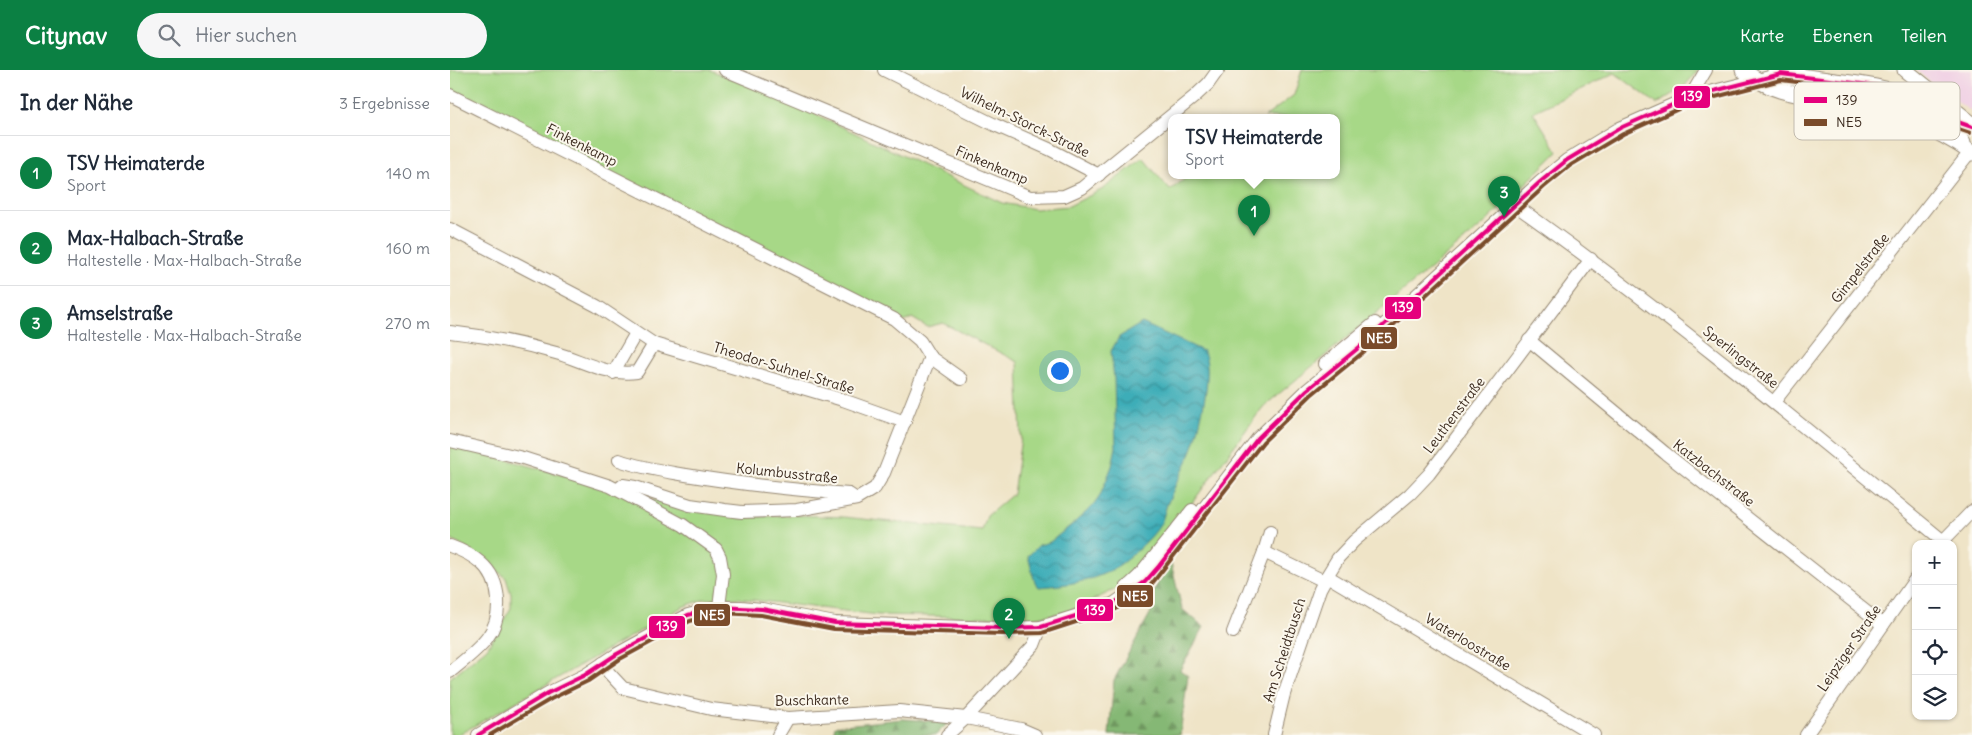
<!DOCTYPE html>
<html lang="de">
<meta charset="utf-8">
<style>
:root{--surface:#fff;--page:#f6f6f7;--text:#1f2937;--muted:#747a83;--line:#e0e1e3;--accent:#0b8043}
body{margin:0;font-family:Delius,sans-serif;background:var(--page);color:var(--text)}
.controls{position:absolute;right:15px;bottom:15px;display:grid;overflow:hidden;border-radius:10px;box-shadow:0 1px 4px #0004}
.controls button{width:45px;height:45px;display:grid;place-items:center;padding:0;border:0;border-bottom:1px solid var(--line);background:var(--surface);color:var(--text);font:25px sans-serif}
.you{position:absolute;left:609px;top:300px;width:18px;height:18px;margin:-12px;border:4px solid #fff;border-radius:50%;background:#1a73e8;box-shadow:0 0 0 8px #1a73e833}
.badge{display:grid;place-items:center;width:32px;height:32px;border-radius:50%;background:var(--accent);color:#fff;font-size:16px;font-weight:700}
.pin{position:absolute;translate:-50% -41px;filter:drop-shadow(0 1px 2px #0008)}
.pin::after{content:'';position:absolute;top:26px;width:18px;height:15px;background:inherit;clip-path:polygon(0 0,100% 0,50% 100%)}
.popup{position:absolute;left:718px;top:44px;width:172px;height:65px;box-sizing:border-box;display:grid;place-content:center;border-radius:10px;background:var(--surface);filter:drop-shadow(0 1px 4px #0005);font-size:16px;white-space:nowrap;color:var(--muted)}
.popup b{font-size:19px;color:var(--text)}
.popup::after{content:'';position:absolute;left:50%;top:100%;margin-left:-10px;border:10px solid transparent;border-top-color:var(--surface)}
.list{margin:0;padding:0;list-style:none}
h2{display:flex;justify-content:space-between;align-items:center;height:65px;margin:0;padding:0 20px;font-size:21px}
h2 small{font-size:16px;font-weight:400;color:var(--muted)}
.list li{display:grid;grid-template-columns:32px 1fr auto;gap:15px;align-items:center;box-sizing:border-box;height:75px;padding:0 20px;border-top:1px solid var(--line)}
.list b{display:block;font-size:19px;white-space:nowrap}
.list p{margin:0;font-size:16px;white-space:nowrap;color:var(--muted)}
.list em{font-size:16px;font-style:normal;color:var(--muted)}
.icon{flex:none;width:28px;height:28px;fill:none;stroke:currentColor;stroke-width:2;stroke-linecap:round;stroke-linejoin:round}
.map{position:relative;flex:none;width:1522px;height:665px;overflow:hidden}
header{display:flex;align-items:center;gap:30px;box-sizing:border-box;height:70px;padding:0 25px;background:var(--accent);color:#fff}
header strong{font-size:24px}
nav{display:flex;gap:28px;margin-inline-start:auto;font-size:18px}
.search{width:350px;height:45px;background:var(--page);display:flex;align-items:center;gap:12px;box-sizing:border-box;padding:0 18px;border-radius:28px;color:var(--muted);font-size:19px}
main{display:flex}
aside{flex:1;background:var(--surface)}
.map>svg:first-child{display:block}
.built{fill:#f0d0e4}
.forest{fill:url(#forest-firs);stroke:#607149}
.green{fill:#a7d887;stroke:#718152}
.water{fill:url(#water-waves);stroke:#3c6c6b}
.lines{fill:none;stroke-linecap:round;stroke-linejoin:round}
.minor-casing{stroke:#958772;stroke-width:14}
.tertiary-casing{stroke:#958772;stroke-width:17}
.minor{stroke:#fff;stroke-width:12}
.tertiary{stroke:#fff;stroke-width:15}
.bus-1-casing{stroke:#fbf7ec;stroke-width:8}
.bus-2-casing{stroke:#fbf7ec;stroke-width:8}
.bus-1{stroke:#e5007d;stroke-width:4}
.bus-2{stroke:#7a4b2a;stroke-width:4}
.labels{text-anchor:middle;stroke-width:4;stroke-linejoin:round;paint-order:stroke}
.street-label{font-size:14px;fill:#3b2a1e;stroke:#fbf7ec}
.key{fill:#fbf7ec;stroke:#c1baae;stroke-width:1}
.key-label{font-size:14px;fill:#3b2a1e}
.line-badge{stroke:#fbf7ec;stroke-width:2}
.badge-label{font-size:14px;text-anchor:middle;font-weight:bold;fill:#fff}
</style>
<header>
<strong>Citynav</strong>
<div class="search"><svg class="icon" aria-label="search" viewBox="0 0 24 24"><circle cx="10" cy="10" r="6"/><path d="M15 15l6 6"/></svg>Hier suchen</div>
<nav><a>Karte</a><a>Ebenen</a><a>Teilen</a></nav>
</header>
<main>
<aside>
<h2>In der Nähe<small>3 Ergebnisse</small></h2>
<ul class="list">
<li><span class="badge">1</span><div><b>TSV Heimaterde</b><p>Sport</p></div><em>140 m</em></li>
<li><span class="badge">2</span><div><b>Max-Halbach-Straße</b><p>Haltestelle · Max-Halbach-Straße</p></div><em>160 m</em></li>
<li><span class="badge">3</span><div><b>Amselstraße</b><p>Haltestelle · Max-Halbach-Straße</p></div><em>270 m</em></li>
</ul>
</aside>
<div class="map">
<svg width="1522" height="665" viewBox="0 0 1522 665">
<defs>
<pattern id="forest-firs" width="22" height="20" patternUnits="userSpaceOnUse" patternTransform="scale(1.25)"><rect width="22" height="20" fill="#85b874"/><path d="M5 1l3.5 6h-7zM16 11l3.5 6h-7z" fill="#6e965f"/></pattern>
<pattern id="water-waves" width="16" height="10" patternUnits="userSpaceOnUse" patternTransform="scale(1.25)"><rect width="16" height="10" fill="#3dadb8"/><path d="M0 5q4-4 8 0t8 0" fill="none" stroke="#348d95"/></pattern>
</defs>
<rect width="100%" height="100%" fill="#fbf7ec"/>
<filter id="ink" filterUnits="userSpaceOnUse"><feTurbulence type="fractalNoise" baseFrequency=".02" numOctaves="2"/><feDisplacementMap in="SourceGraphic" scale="10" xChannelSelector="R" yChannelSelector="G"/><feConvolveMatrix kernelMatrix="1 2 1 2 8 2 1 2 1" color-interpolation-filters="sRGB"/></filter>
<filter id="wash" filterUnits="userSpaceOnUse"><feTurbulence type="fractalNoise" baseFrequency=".0096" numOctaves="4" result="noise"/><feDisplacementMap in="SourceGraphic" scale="20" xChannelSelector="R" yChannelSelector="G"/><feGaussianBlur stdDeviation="1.12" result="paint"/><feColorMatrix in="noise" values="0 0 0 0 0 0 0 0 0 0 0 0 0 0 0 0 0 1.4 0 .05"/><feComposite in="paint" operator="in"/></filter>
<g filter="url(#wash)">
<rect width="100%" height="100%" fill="#efe4c7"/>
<polygon class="built" points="1466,0 1522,0 1522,42 1486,17"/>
<g class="forest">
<polygon points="721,493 732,539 754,557 730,600 738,606 730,665 659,665 664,610 701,542 701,524"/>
<polygon points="452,649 499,652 486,665 383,665 385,656"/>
</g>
<polygon class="green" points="0,0 260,0 342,33 552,133 585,139 619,136 653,119 693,88 720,120 740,105 886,105 886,47 815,47 844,25 852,0 1248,0 1233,18 1207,34 1165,3 1083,42 1108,82 1034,154 813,337 685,510 620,541 582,548 428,545 287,528 255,529 232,537 8,665 0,665 0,608 37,578 61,538 61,524 56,508 36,490 0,469 0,374 203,430 291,448 343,445 393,447 532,461 537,446 563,424 571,368 568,292 493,253 477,257 462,248 454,252 0,22"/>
<path class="water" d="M692,253L753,281C764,297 751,351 745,371C739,391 727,410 719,430C715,438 714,448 710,455C703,467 683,485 672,493C649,511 617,515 589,517L585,513L578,486L589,475L600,472L625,452L643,436L650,426L662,396L666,377L664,309L661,281L669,267Z"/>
</g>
<g filter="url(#ink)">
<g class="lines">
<defs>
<g id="minor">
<polyline points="275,0 580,127 614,126 632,118 744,27 758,14 768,0"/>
<polyline points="434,0 545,55 599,79 649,105"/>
<polyline points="0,25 444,249 470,271 480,287 511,309"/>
<polyline points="1240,27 1256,0"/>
<path d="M1065,135C1213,240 1352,355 1492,470"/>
<polyline points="0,159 147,236 204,274 393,330 455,352"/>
<path d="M0,262C36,266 71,273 106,283C134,291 156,306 187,302L204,274"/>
<polyline points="1079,270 1215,383 1433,555"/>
<polyline points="875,294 925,253"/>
<polyline points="163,303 186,263"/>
<polyline points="1324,332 1520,82"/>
<polyline points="0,371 73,388 160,416 233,455 266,479 270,487 273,504 269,537"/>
<path d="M169,390C191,398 213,401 236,405C290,414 344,420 399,424L405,428"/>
<polyline points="167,420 173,415 185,417 240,435 275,440 292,442 347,440 407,429 425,418 434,403 480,287"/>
<polyline points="1490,474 1522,441"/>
<path d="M0,476C11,480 22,485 31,493C51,510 54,546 37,568C27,581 13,591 0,602"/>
<polyline points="814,482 820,462"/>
<polyline points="877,506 1144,665"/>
<polyline points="676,518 689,506 742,440"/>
<polyline points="783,562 814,482 874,511"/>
<polyline points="153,593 159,603 173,618 261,639 338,648 449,641 516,648 571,659 585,665"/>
<polyline points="28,665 98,623 135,605 167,584 238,545 269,537 291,537 312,539 385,553 552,558 591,557 663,534 695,512 709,496 808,368 857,320 912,275 1090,112 1117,90 1170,58 1240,27 1331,4"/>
<polyline points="328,665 338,648"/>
<polyline points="497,665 516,648 584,575 591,557"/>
<polyline points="824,665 834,624 870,519 877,506 888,488 904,471 960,424 979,404 1141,189"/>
<polyline points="1356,665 1466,508"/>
</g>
<g id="tertiary">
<path d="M1293,0C1328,28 1357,24 1398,32C1441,40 1486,58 1522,83"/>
<path d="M1325,0L1331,4C1349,5 1367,9 1385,11C1447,18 1471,25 1513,73"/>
<polyline points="1455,0 1522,54"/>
</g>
</defs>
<use href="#minor" class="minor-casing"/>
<use href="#tertiary" class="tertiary-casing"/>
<use href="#minor" class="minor"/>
<use href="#tertiary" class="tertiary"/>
<defs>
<polyline id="bus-1" points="28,665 98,623 135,605 167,584 238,545 269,537 312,539 385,553 552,558 591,557 663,534 695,512 709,496 808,368 857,320 912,275 1090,112 1117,90 1170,58 1240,27 1331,4 1428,16 1450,22 1485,44 1522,57"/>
<polyline id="bus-2" points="40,665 101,629 138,611 170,589 240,551 270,543 311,545 384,559 552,564 592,563 666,539 700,516 813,372 861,325 916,280 1094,117 1121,95 1173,64 1242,33 1331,10 1427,22 1448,28 1482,50 1520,63"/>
</defs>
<use href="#bus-1" class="bus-1-casing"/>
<use href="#bus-2" class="bus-2-casing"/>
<use href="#bus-1" class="bus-1"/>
<use href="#bus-2" class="bus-2"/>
</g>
</g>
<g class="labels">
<g class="street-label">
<text transform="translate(575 52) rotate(26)" y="5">Wilhelm-Storck-Straße</text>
<text transform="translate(132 75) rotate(27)" y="5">Finkenkamp</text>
<text transform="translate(542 95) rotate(23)" y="5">Finkenkamp</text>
<text transform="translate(1410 198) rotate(-52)" y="5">Gimpelstraße</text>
<text transform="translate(1291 287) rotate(38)" y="5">Sperlingstraße</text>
<text transform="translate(334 298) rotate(17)" y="5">Theodor-Suhnel-Straße</text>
<text transform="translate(1004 345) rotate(-53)" y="5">Leuthenstraße</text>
<text transform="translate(337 403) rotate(6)" y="5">Kolumbusstraße</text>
<text transform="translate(1264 403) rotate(38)" y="5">Katzbachstraße</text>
<text transform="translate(1018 572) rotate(31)" y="5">Waterloostraße</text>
<text transform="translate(1399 578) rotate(-56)" y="5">Leipziger Straße</text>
<text transform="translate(834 580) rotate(-72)" y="5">Am Scheidtbusch</text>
<text transform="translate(362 630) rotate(-1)" y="5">Buschkante</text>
</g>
</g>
<rect x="1344" y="12" width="166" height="58" rx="8" class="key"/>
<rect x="1354" y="27" width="23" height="6" fill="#e5007d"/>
<rect x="1354" y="49" width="23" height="7" fill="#7a4b2a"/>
<g class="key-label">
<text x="1386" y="35">139</text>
<text x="1386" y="57">NE5</text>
</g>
<g class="line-badge">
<rect x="1223" y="15" width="38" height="24" rx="5" fill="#e5007d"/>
<rect x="934" y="226" width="38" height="24" rx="5" fill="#e5007d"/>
<rect x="910" y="256" width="38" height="24" rx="5" fill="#7a4b2a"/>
<rect x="666" y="514" width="38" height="24" rx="5" fill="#7a4b2a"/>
<rect x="626" y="528" width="38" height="24" rx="5" fill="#e5007d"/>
<rect x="243" y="533" width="38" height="24" rx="5" fill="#7a4b2a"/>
<rect x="198" y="545" width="38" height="24" rx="5" fill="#e5007d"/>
</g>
<g class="badge-label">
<text x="1242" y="31">139</text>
<text x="953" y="242">139</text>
<text x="929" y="273">NE5</text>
<text x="685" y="531">NE5</text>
<text x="645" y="545">139</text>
<text x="262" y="550">NE5</text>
<text x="217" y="561">139</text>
</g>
</svg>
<div class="controls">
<button>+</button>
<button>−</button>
<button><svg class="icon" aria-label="locate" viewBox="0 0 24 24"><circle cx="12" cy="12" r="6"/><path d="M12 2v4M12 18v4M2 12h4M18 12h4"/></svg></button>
<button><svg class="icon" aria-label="layers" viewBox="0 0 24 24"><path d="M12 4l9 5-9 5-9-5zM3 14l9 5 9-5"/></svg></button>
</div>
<div class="you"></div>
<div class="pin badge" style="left:804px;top:166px">1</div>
<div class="popup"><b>TSV Heimaterde</b>Sport</div>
<div class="pin badge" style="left:559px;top:569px">2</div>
<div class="pin badge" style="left:1054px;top:147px">3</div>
</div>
</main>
